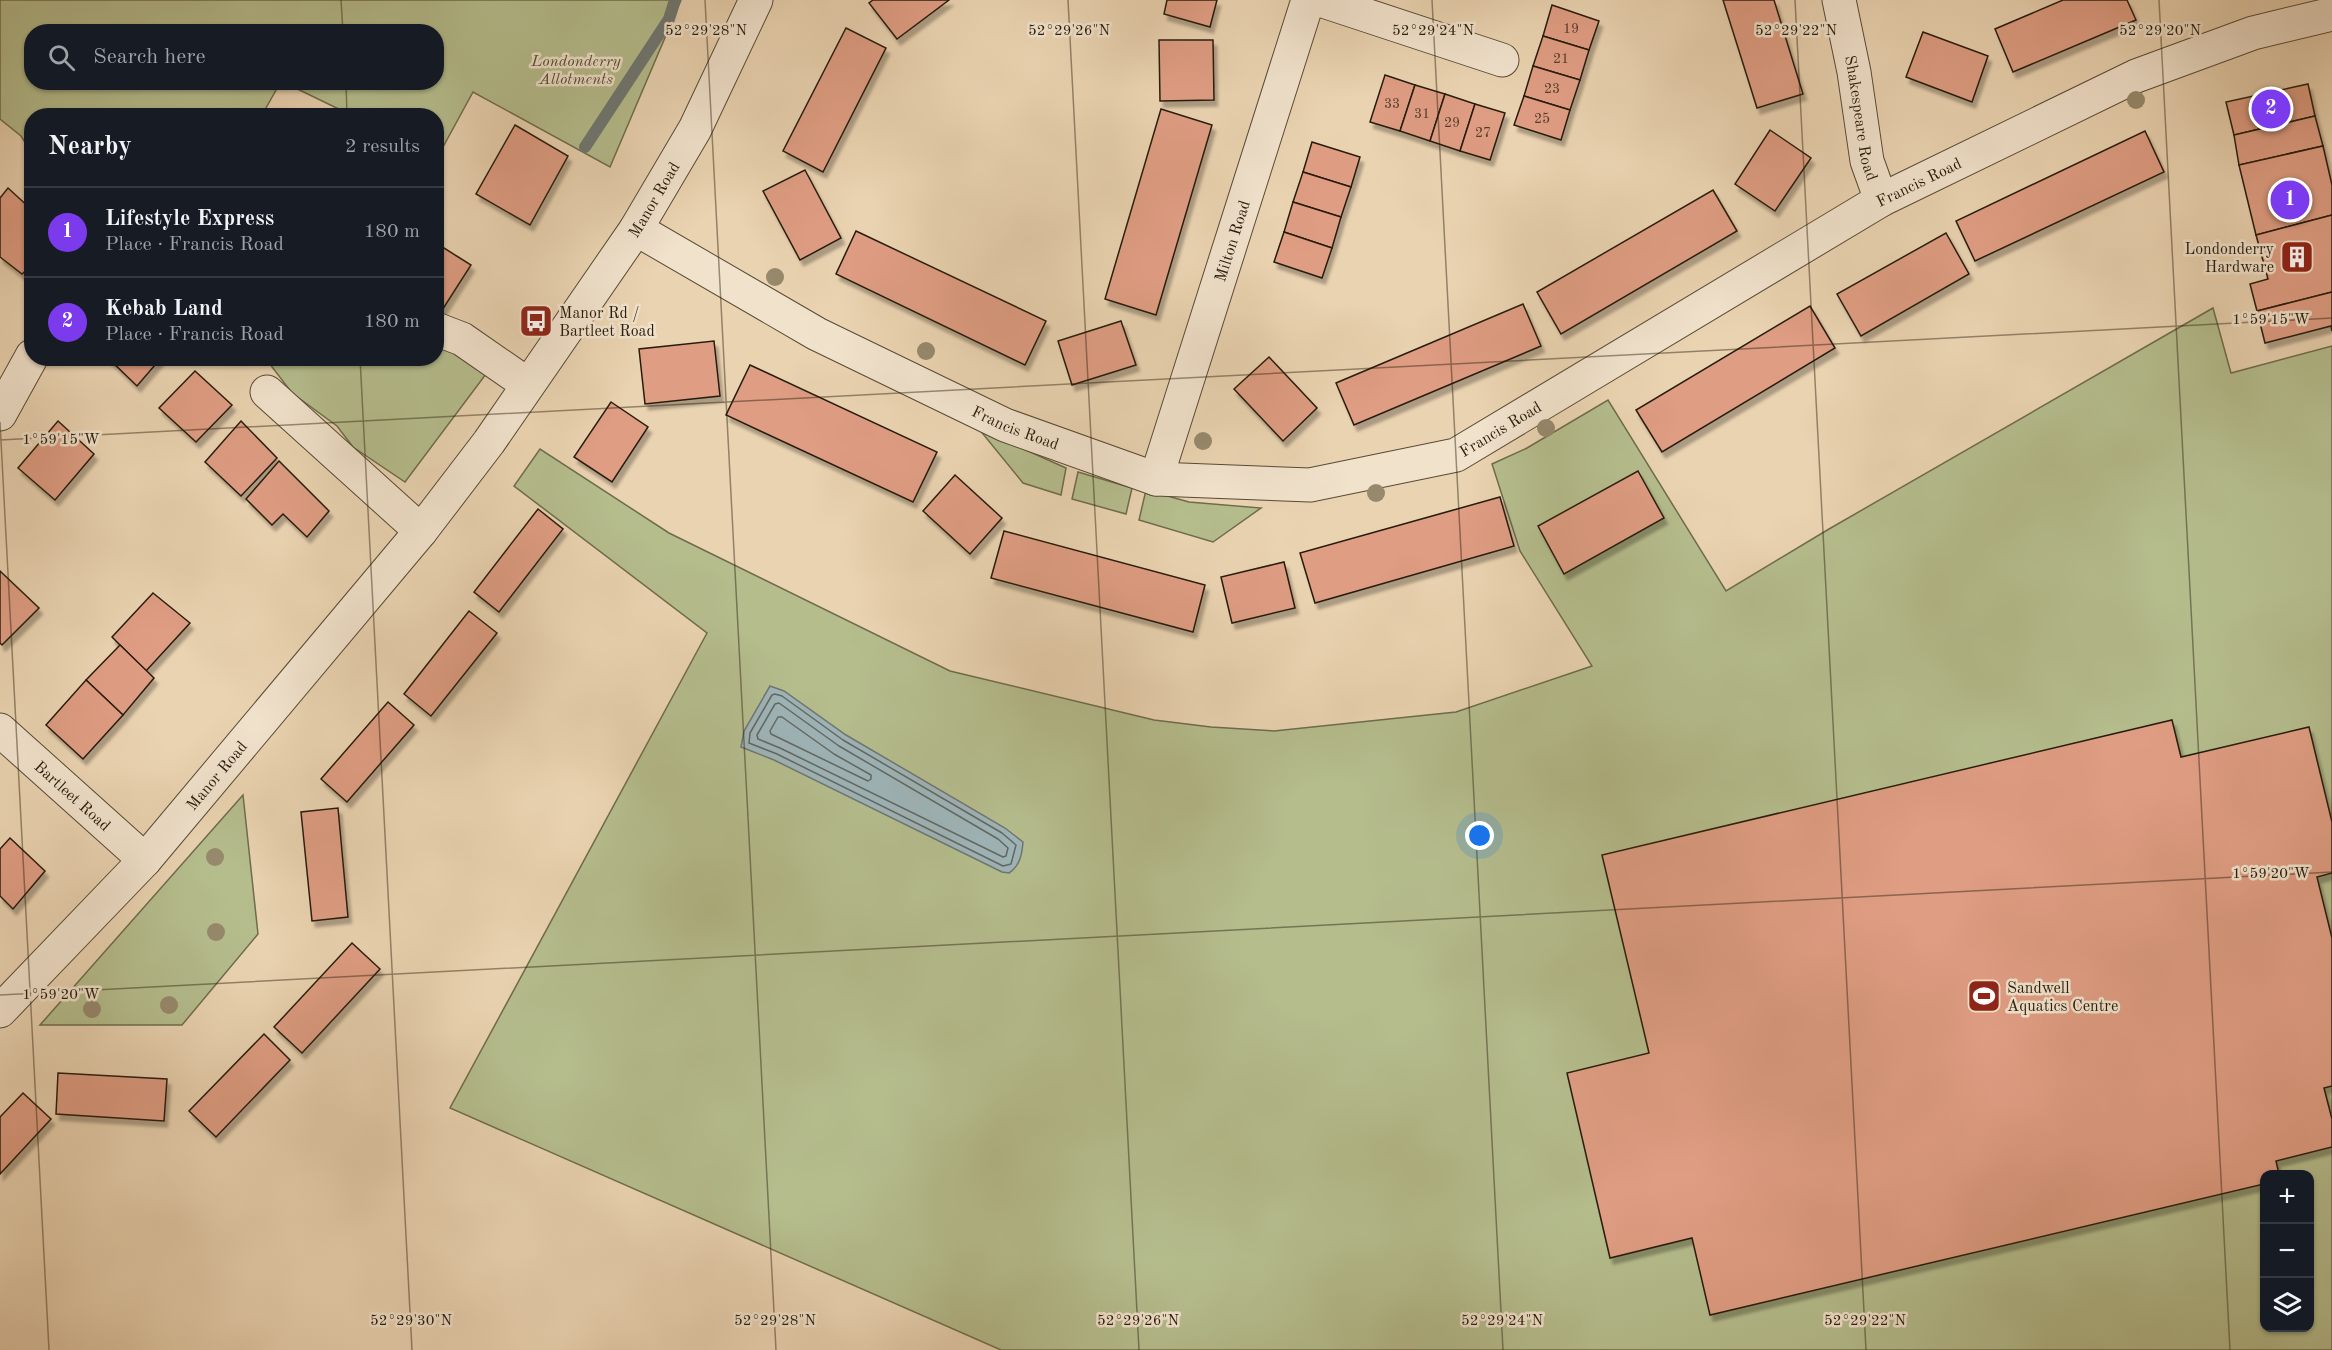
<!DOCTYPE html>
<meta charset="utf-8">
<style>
:root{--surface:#171b24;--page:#20242c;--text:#f1f3f6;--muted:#9ea1a6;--line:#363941;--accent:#7c3aed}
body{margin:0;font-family:"Old Standard TT",serif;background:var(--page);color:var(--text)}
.controls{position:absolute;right:18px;bottom:18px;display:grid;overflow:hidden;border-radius:12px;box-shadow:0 2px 4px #0004}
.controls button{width:54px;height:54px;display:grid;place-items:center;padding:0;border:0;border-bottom:2px solid var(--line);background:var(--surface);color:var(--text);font:30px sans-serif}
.you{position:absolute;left:1480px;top:836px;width:21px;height:21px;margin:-15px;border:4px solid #fff;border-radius:50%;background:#1a73e8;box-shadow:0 0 0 9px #1a73e833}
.badge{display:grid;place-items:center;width:39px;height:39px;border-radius:50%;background:var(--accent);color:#fff;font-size:20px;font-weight:700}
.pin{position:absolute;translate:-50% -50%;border:3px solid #fff;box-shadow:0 2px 6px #0006}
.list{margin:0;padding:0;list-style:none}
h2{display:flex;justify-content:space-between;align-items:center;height:78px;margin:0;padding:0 24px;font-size:26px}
h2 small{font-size:20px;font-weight:400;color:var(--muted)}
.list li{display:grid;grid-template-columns:39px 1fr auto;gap:18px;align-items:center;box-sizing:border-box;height:90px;padding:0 24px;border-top:2px solid var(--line)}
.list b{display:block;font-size:22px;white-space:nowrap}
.list p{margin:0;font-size:20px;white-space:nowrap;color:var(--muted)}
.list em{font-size:20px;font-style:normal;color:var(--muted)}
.icon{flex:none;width:33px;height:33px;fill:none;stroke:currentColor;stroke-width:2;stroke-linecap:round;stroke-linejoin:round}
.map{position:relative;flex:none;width:2332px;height:1350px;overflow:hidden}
.search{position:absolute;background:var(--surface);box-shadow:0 2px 4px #0004;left:24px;top:24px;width:420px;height:66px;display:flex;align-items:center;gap:15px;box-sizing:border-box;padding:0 21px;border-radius:24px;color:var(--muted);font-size:22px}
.panel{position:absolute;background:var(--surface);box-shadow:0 2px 4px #0004;left:24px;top:108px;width:420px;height:258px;border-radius:24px}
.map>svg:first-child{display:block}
.green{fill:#b5bd8d;stroke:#6e6c4c;stroke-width:1.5;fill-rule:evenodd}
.water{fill:#9eb4b8;stroke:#6e7773;stroke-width:1.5}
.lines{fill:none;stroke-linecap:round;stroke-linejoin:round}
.shore{stroke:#626862;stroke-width:1.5}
.stream{stroke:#6e7773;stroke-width:12}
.building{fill:#df9d83;stroke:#271c0c;stroke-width:1.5;filter:url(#shadow)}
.minor-casing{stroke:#584a35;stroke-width:35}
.tertiary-casing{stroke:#584a35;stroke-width:35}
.minor{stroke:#f1e2cc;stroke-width:33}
.tertiary{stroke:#f1e2cc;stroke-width:33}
.tree{fill:#96896c}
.ticks{fill:none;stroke:#271c0c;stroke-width:1.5;stroke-opacity:0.45}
.labels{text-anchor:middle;stroke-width:5;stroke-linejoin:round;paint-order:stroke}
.number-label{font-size:14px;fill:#553c2a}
.park-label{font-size:16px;font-style:italic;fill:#524c33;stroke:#f1e2cc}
.street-label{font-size:16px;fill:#271c0c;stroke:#f1e2cc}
.poi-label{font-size:16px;fill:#271c0c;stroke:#f1e2cc;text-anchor:start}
.ticks-label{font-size:15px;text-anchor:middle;fill:#271c0c;stroke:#f1e2cc;stroke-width:5;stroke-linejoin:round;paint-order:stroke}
</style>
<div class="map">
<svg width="2332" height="1350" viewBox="0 0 2332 1350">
<defs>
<filter id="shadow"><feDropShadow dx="3.5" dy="6" stdDeviation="1.5" flood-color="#0004"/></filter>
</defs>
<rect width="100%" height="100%" fill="#ead3b1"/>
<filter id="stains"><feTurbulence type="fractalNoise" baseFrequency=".00333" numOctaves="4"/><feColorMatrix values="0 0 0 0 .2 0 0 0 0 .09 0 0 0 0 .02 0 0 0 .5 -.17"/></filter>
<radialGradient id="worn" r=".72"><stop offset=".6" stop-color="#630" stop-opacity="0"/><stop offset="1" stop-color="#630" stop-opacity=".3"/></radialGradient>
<g class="green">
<polygon points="0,0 681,0 610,167 473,92 437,158 436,116 351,115 285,83 436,82 436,32 32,32 32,82 280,83 262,115 32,116 31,152 21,136 0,119"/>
<path d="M2213,308L2231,373L2332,346V1350H1001L450,1108L707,633L514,486L540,449L669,533L950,671L1154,720L1211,727L1274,731L1456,712L1592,666L1520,551L1492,464L1527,448L1608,400L1726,591L1829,529ZM2264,1174H2310V1328H2264Z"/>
<polygon points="437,344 489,370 405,482 353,447 337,426 292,393 266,359 436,358"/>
<polygon points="979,429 1066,468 1061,495 1023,483"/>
<polygon points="1078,472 1132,488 1126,514 1072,499"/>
<polygon points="1146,490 1189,502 1261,508 1213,542 1139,520"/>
<polygon points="243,795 258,934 182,1025 40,1025"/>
</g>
<path class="water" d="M770,686L784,691L846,735L1005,828L1023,842C1022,854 1020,866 1009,873L1002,872L774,760L741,747L744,731Z"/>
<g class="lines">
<g class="shore">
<polygon points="775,694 782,696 843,740 1002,833 1016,845 1011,864 1003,866 777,754 749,743 750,733 772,695"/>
<polygon points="779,703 839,746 998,839 1008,848 1006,856 1003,857 780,748 758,739 757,735 775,704"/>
<polygon points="778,717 782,717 834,754 871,775 871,779 868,781 771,734 770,731"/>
</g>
<polyline class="stream" points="585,147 669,19 675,0"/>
</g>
<g class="building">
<polygon points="873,0 949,0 897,39 869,3"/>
<polygon points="1167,0 1217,0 1210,27 1164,14"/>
<polygon points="1723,0 1774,0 1803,94 1757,108"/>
<polygon points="2063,0 2127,0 2136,20 2013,72 1995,29"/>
<polygon points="1552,5 1599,21 1589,50 1543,36"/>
<polygon points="846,28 886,48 823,172 783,151"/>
<polygon points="1923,32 1988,56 1972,102 1906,77"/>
<polygon points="1543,36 1589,50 1580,80 1533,66"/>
<polygon points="1159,40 1213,40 1214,100 1160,101"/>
<polygon points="1533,66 1580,80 1570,110 1524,96"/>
<polygon points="1385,75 1415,85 1400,131 1370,122"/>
<polygon points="2308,84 2315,116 2234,135 2226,102"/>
<polygon points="1415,85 1445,94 1430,141 1400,131"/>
<polygon points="1445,94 1475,104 1460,151 1430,141"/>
<polygon points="1524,96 1570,110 1561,140 1514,125"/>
<polygon points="1475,104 1505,113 1490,160 1460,151"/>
<polygon points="1161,109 1212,125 1156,315 1105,299"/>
<polygon points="2315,116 2323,146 2239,165 2234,135"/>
<polygon points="515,125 568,156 530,225 476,194"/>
<polygon points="1770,130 1811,158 1775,211 1735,184"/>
<polygon points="2145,131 2164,172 1975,261 1956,221"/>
<polygon points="1312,142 1360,157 1351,187 1303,172"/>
<polygon points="2323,146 2332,185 2332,215 2256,235 2239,165"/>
<polygon points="805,170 841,238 800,260 763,191"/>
<polygon points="1303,172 1351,187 1341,217 1293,202"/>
<polygon points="8,188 32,210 32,265 22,274 0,257 0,198"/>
<polygon points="1713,190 1737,231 1561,334 1537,292"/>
<polygon points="1293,202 1341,217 1332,248 1284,232"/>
<polygon points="2332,215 2332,292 2257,311 2250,284 2268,279 2256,235"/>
<polygon points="856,231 1046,321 1025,365 836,274"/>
<polygon points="1284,232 1332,248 1322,278 1274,262"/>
<polygon points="1946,233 1969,274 1861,336 1837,294"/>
<polygon points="436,243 471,265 439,315 436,314"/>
<polygon points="2332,292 2332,331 2331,326 2265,343 2257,311"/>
<polygon points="1523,304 1541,346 1354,425 1336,383"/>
<polygon points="1810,306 1835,348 1662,452 1636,410"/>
<polygon points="1121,321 1136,365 1072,385 1058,341"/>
<polygon points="714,341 720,396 645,404 639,349"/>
<polygon points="1269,357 1317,408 1283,441 1234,389"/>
<polygon points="108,358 161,358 137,386"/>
<polygon points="750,365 937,452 913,502 726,415"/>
<polygon points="195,371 232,405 196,442 159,408"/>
<polygon points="611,402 648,427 612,482 574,457"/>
<polygon points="58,421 94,454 55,500 18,468"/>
<polygon points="241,421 277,458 241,496 205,462"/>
<polygon points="279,461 329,511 307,537 283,514 272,525 246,499"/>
<polygon points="1638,471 1664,518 1564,574 1538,526"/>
<polygon points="955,475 1002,518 970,554 923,511"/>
<polygon points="1500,497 1514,546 1315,603 1300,553"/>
<polygon points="538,509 563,529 499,612 474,592"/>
<polygon points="1004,531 1205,585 1193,632 991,578"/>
<polygon points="1284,562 1295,608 1232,623 1221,577"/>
<polygon points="0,571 39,608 2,645 0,643"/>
<polygon points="153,593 190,623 146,671 112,637"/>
<polygon points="469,611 497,633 431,716 404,694"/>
<polygon points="120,645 154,678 123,715 86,680"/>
<polygon points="86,680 123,715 83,759 46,725"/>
<polygon points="388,702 414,725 347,802 321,779"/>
<polygon points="2172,720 2181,757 2309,727 2332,822 2332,873 2317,877 2332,938 2332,1086 2324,1088 2332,1119 2332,1147 2276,1161 2279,1174 2264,1174 2264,1184 1710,1315 1692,1238 1610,1258 1567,1073 1649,1053 1602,855"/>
<polygon points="338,808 348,917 312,921 301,812"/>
<polygon points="10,838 45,871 13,909 0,896 0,849"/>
<polygon points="352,943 380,969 302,1053 274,1027"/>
<polygon points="264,1034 290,1060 216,1137 189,1111"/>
<polygon points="58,1073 167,1079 164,1121 56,1114"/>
<polygon points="23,1093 51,1119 0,1174 0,1117"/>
</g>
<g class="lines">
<defs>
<g id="minor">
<polyline points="1320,0 1502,60"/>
<path id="s1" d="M1839,0L1854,72L1867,161L1881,200"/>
<path id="s2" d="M636,229L817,334L1005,425L1156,479L1310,485L1456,455L1881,200L2136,76L2253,33L2332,14"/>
<polyline points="436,329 462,339 527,384"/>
<polyline points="267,392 421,531"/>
<polyline points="0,414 32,356"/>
<path id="s3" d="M1156,479L1308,0"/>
<path id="s4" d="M0,730L145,860"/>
</g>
<g id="tertiary">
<path id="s5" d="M0,1011L145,860L421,531L489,442L636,229L695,129L756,0"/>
</g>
</defs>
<use href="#minor" class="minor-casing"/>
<use href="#tertiary" class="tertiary-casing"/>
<use href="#minor" class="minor"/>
<use href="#tertiary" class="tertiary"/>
</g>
<g class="tree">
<circle cx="2136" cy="100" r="9"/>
<circle cx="775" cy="277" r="9"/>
<circle cx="926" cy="351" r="9"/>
<circle cx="1546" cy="428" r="9"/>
<circle cx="1203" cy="441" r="9"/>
<circle cx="1376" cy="493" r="9"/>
<circle cx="215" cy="857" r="9"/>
<circle cx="216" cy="932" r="9"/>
<circle cx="169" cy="1005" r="9"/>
<circle cx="92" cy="1009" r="9"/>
</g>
<path class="ticks" d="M341,0L343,32M705,0L776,1350M1068,0L1139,1350M1432,0L1503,1350M1795,0L1866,1350M2159,0L2230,1350M346,82L347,116M360,358L412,1350M0,422L49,1350M0,440L2332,318M0,995L2332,872"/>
<defs>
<symbol id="building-square" viewBox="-11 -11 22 22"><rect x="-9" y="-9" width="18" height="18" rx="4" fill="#8f2418" stroke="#f1e2cc"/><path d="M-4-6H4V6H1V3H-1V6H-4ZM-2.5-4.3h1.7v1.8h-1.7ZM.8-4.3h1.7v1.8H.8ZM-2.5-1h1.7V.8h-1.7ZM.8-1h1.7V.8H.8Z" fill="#fff"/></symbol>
<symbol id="bus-square" viewBox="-11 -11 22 22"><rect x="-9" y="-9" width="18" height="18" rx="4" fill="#8f2418" stroke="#f1e2cc"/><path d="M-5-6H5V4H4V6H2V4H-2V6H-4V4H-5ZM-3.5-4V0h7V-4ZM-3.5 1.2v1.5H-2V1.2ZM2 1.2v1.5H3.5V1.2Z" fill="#fff"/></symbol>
<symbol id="stadium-square" viewBox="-11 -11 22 22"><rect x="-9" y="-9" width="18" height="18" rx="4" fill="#8f2418" stroke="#f1e2cc"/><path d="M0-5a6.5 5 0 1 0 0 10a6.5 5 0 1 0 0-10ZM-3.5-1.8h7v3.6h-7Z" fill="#fff"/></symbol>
</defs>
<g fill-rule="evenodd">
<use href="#building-square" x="2278" y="238" width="38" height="38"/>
<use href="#bus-square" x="517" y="302" width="38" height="38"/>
<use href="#stadium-square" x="1965" y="977" width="38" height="38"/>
</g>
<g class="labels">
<g class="number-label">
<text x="1571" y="33">19</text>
<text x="1561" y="63">21</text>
<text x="1552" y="93">23</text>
<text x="1392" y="108">33</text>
<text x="1422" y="118">31</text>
<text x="1542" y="123">25</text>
<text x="1452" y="127">29</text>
<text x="1483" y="137">27</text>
</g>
<g class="park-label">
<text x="576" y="66">Londonderry<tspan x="576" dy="18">Allotments</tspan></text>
</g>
<g class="street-label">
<text dy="6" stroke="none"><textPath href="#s1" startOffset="120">Shakespeare Road</textPath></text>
<text dy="6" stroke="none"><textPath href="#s2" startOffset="1419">Francis Road</textPath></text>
<text dy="6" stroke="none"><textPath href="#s5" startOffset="1044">Manor Road</textPath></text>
<text dy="6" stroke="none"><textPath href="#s3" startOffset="250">Milton Road</textPath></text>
<text dy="6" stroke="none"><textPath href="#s2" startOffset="429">Francis Road</textPath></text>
<text dy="6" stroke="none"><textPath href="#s2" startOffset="933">Francis Road</textPath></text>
<text dy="6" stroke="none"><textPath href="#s5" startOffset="320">Manor Road</textPath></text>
<text dy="6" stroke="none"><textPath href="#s4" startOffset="98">Bartleet Road</textPath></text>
</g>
<g class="poi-label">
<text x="2274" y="254" text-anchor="end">Londonderry<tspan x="2274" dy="18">Hardware</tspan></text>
<text x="559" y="318">Manor Rd /<tspan x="559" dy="18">Bartleet Road</tspan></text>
<text x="2007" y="993">Sandwell<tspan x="2007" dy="18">Aquatics Centre</tspan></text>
</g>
</g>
<g class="ticks-label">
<text x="706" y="35">52°29'28"N</text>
<text x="1069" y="35">52°29'26"N</text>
<text x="1433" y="35">52°29'24"N</text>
<text x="1796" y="35">52°29'22"N</text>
<text x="2160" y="35">52°29'20"N</text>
<text x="2271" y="324">1°59'15"W</text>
<text x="61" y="444">1°59'15"W</text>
<text x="2271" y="878">1°59'20"W</text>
<text x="61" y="999">1°59'20"W</text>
<text x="411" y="1325">52°29'30"N</text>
<text x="775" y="1325">52°29'28"N</text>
<text x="1138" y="1325">52°29'26"N</text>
<text x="1502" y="1325">52°29'24"N</text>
<text x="1865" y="1325">52°29'22"N</text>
</g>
<rect width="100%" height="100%" filter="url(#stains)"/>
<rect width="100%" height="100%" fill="url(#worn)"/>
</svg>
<div class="controls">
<button>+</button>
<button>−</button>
<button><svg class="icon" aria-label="layers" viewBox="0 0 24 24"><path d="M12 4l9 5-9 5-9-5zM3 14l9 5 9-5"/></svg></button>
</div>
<div class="you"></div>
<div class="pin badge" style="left:2290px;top:200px">1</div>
<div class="pin badge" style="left:2271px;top:109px">2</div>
<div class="search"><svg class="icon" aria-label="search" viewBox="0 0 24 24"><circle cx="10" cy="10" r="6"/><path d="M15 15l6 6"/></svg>Search here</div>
<section class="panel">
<h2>Nearby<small>2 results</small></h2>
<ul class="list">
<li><span class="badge">1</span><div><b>Lifestyle Express</b><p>Place · Francis Road</p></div><em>180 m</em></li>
<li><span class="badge">2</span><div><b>Kebab Land</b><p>Place · Francis Road</p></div><em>180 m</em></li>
</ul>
</section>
</div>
